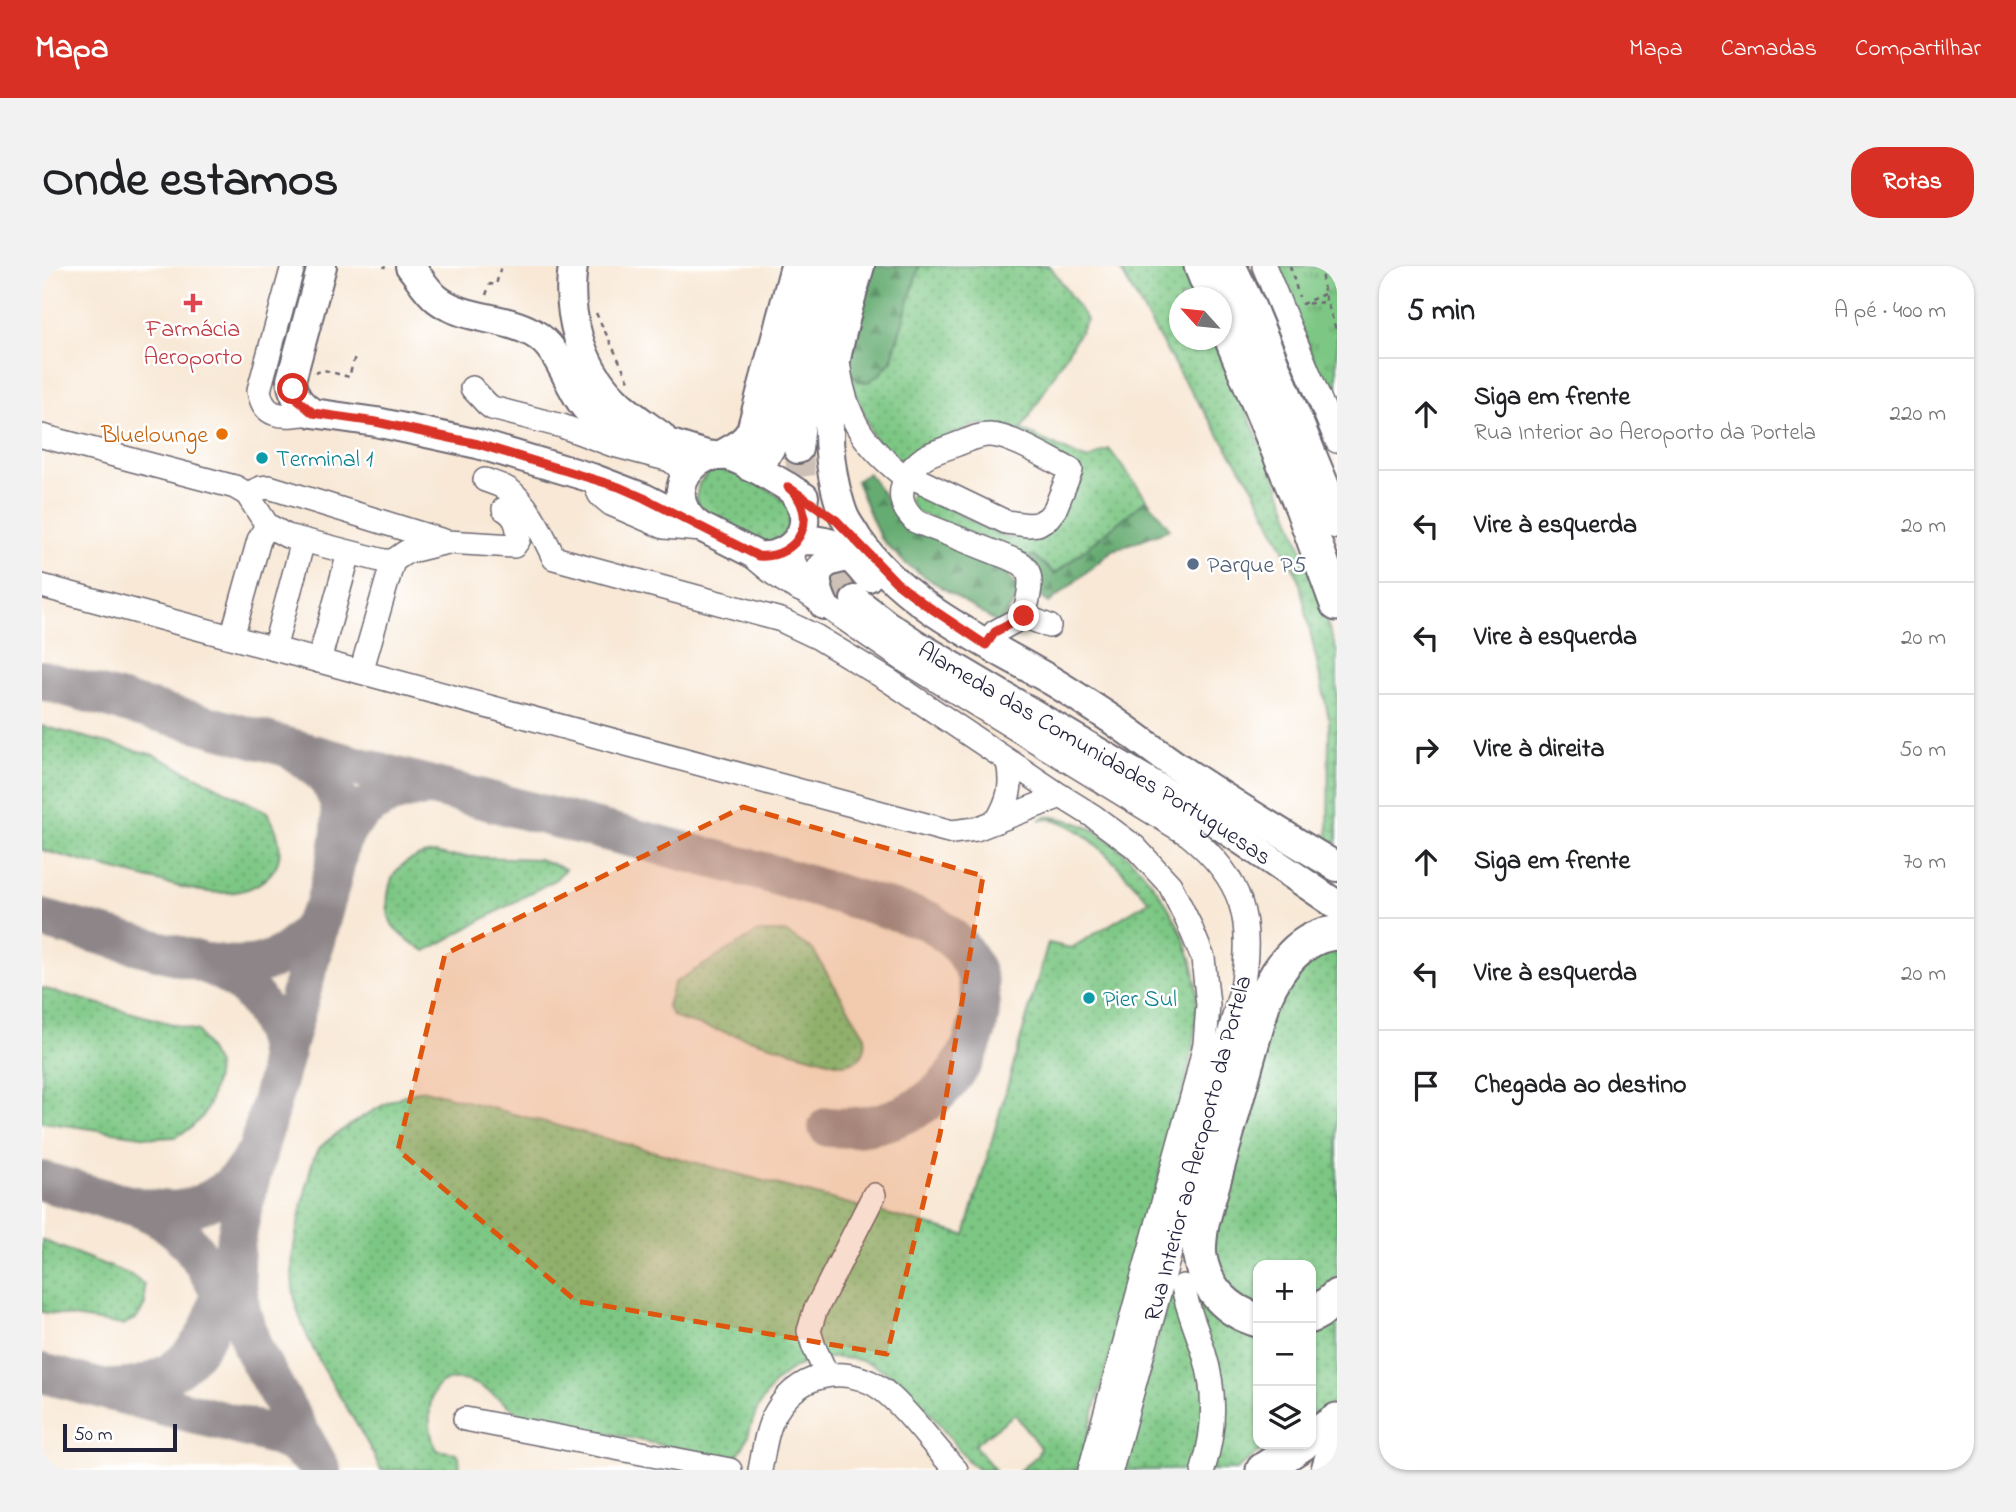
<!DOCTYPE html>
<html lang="pt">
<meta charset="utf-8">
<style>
:root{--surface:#fff;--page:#f2f2f2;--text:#202124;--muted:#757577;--line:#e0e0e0;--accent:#d93025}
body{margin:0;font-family:"Indie Flower",sans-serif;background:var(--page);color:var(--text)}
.controls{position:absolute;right:21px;bottom:21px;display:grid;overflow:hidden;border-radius:14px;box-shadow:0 2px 5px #0004}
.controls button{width:63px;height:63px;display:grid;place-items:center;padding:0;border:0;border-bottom:2px solid var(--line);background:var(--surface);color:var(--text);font:35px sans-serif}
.compass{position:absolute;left:1127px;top:21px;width:63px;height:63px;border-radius:50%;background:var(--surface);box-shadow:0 2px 5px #0004;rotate:297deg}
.scale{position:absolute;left:21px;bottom:18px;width:114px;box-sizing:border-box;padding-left:7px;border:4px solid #22223b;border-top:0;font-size:19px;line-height:24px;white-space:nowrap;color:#22223b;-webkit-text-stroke:5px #fff;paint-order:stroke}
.stop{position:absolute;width:21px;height:21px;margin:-16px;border:5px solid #d93025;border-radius:50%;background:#fff}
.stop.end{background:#d93025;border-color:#fff;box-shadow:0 2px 7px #0008}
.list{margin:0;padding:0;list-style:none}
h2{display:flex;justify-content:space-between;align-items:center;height:91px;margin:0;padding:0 28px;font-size:30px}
h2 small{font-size:23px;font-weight:400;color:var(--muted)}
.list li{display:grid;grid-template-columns:46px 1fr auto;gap:21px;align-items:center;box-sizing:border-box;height:112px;padding:0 28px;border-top:2px solid var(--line)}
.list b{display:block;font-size:26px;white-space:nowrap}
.list p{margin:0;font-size:23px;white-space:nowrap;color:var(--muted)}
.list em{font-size:23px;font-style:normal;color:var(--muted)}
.icon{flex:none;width:38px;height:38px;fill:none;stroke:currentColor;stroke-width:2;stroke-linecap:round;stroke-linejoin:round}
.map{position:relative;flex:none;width:1295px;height:1204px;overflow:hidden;border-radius:28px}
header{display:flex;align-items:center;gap:42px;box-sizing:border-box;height:98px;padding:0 35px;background:var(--accent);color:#fff}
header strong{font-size:33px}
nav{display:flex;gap:38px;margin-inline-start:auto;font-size:24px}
.intro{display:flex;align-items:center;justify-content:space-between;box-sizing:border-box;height:168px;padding:0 42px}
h1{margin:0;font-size:49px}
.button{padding:18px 32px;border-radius:28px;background:var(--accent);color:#fff;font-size:24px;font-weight:700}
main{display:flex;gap:42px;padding:0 42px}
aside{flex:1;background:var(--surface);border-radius:28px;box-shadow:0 2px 5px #0004}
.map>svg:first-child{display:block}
.grass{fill:url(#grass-dots);stroke:#507460;stroke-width:2}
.forest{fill:url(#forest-firs);stroke:#446756;stroke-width:2}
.park{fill:url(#park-tufts);stroke:#507460;stroke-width:2}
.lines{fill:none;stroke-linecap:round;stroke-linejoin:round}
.taxiway{stroke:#8d8588;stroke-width:40}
.major-tunnel{stroke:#cdc0b6;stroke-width:28;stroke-dasharray:28 14;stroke-linecap:butt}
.minor-casing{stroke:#6d6771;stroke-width:26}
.major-casing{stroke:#6d6771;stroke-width:32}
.highway-casing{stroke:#6d6771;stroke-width:37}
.path{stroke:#6d6771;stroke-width:2.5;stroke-dasharray:5 5;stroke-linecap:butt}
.minor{stroke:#fff;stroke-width:23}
.major{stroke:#fff;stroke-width:28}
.highway{stroke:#fff;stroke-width:33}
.route{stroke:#d93025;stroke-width:9}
.marked{fill:#de560e;fill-opacity:0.2;stroke:#de560e;stroke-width:5;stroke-dasharray:14 9;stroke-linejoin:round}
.health-dot{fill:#e0444e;stroke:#fff;stroke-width:2.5}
.food-dot{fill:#e8710a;stroke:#fff;stroke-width:2.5}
.culture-dot{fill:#0f9aa8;stroke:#fff;stroke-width:2.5}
.service-dot{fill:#5c6f8a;stroke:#fff;stroke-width:2.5}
.labels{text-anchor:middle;stroke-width:5;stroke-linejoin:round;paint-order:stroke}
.health-label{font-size:24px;fill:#be3a42;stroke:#fff}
.food-label{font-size:24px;fill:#c56008;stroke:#fff;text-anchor:end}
.culture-label{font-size:24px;fill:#0d838f;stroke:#fff;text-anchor:start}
.service-label{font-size:24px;fill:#4e5e75;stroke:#fff;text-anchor:start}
.street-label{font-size:24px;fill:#22223b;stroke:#fff}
</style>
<header>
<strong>Mapa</strong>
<nav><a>Mapa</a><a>Camadas</a><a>Compartilhar</a></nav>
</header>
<div class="intro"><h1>Onde estamos</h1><a class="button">Rotas</a></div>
<main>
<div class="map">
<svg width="1295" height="1204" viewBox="0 0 1295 1204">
<defs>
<pattern id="grass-dots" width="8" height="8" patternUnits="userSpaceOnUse" patternTransform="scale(1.75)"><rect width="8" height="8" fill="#7dc784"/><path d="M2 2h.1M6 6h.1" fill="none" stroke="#66a16d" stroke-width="1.8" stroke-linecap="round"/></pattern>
<pattern id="forest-firs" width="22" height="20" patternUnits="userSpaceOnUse" patternTransform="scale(1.75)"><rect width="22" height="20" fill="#66ac72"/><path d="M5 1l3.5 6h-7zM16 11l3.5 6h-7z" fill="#548c5f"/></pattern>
<pattern id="park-tufts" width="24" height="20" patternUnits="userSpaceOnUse" patternTransform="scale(1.75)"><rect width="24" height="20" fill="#7dc784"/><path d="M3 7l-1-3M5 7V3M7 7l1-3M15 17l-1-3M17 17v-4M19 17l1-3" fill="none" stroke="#66a16d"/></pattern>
</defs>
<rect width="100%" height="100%" fill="#fff"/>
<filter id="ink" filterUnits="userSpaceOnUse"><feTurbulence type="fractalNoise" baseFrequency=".0143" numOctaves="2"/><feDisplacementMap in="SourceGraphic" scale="14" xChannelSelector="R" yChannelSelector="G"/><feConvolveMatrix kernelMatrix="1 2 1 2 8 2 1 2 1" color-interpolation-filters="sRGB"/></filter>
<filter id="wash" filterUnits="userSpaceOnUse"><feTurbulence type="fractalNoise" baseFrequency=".00686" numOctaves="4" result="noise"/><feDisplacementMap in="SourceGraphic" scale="28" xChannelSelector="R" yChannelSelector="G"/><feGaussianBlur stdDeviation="1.57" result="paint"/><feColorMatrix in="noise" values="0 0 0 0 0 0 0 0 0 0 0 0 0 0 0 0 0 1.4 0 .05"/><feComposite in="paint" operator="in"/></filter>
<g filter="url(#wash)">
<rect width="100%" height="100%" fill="#f8e8d5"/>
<g class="grass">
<polygon points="877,0 1008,0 1045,54 979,164 1045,194 1067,183 1105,233 1013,308 991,289 987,292 872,245 867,233 871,225 954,267 968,273 995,261 1035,206 979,168 936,158 911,168 864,194 851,194 831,170 803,102 810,109 837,109 849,95"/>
<polygon points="1076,0 1141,0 1155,31 1138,32 1138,74 1173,74 1235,215 1270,311 1295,386 1295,579 1286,575 1287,453 1257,313 1211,221 1139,110"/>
<path d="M682,203L689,204C701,211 730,224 739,232C749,241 751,258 742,268C737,273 728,276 722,279L665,251L656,239L654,232L657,217L668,206Z"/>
<path d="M0,460L112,489L225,546C235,562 243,585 233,602C225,615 209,624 193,626C163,630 133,619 104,612C69,603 35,594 0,584Z"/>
<path d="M1005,550C1020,552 1037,556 1050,563C1104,593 1155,670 1155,732C1155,792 1133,851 1118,908C1091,1007 1064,1106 1036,1204H978L995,1190L998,1182L973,1148L932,1179L953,1204H937L927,1196C901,1165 873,1122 838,1102C822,1093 803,1091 786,1092C766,1093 746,1103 733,1117C725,1127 715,1142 711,1154C706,1169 704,1181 692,1192C641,1185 591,1172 540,1162C525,1159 496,1157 483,1150C458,1138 439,1110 408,1114C381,1118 386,1166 394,1184L414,1187L417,1190L418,1204H339C315,1151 276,1105 257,1049C243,1008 253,969 263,928C266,915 268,899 274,887C283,871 344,836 363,829C369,826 376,825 383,824L923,969L1006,677L1029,682L1107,635C1083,609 1048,563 1013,554C1008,552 1002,554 997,554Z"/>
<path d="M393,587L406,590L497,593L523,603L514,613L384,685C372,678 357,670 350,658C342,642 345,613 358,601C368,592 381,588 393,587Z"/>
<path d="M716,666H743L771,684L823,770C826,791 815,798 797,798L639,754L630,749L625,740L632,717Z"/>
<polygon points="1295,680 1295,1008 1285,1024 1269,1036 1269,999 1216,999 1216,1046 1189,1031 1169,980 1229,739 1266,687"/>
<polygon points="0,722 156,765 175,799 174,811 167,838 161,850 149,862 133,871 114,872 0,856"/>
<polygon points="0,974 89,1009 102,1019 103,1039 95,1052 80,1059 0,1046"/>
<polygon points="1152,1009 1216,1065 1216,1178 1227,1178 1194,1204 1079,1204 1131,1015"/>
<polygon points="1295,1037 1295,1129 1294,1135 1269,1151 1269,1057"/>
</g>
<g class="forest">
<polygon points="825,0 877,0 849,95 837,109 825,116 817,115 803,102"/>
<polygon points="826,207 864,260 957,300 967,310 979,327 957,358 865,299 838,272 814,215"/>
<polygon points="1105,233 1128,263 1071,284 1007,337 998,330 987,292 991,289 1013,308"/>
</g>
<polygon class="park" points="1233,0 1281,0 1295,18 1295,150"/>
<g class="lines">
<g class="taxiway">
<path d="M0,414L355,511L722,606L887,655C899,663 910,671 919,682C959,732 931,804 883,837C855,856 819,864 786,861"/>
<path d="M253,486C313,523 303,560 288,619L199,947L193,980L192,999L199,1047L211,1083L279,1204"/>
<path d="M299,575C314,540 350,522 386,521"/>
<path d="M0,653L156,695C189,707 210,721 226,753C233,768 238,783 236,800"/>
<path d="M166,697C214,706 252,694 276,651"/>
<path d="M0,915C33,924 106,949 138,944C169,939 196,919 211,891"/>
<path d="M97,942C144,958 162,997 185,1038"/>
<polyline points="0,1107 225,1167 249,1176 272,1194"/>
<path d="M69,1123C112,1124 151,1099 168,1060C177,1041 180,1018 185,997"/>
</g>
</g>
</g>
<g filter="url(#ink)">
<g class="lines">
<polyline class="major-tunnel" points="756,183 762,232 780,285 788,305 813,334"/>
<defs>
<g id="minor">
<path d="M251,0L217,124C222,157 246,149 271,147"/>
<polyline points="1222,0 1295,175"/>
<path d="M797,102C804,154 824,181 864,212"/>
<polyline points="430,122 445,138 450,142 520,160 571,179 628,194 636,200 642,212"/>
<polyline points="0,170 193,221 205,228 225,259 217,274 190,371"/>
<path d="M866,209L964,256L986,259L996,258L1006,252L1013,243L1029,204C1009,194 970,170 949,169C937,168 925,175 913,179C903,183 891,186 883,191C867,202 853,223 863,242C865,247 870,251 873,255L972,294C976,296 980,297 982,300C994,311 985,336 982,350"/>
<polyline points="550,212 558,229 569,238 622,261 661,264"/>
<path d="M443,214C454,218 466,221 473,229C490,246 502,271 512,292L739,354L775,371L846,414L1019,530"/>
<path d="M205,228L219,222L227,221L405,276L472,280L477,273C476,260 474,249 462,243"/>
<polyline points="225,259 245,270 342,295 351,295 364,286 405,276"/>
<polyline points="749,281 752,296 765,327"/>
<path d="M706,286C725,303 742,317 765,327L865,396L1147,569C1201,613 1212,654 1200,721L1069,1204"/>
<polyline points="0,320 910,566 934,563 1019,530 1051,550 1093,581 1128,619 1147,658 1161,692 1166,739 1163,778 1154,816 1048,1204"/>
<polyline points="944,379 953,366 982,350 1007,360"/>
<polyline points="232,383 261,275"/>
<polyline points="277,395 307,287"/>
<polyline points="319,406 351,295"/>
<path d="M955,555C967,534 971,520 966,496"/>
<path d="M1141,1020C1145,1043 1155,1064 1162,1087C1174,1125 1173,1165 1161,1204"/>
<polyline points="785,1109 772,1081 767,1065 773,1045 832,929"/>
<polyline points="423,1153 688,1204"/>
<path d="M718,1204C722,1185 724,1163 734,1146C759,1102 814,1097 849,1131C873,1153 892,1181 914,1204"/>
</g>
<g id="major">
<path d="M280,0L249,114C251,130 258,139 271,147L334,156L436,178L550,212L602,232L716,290C758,293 779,249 746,221"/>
<path d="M368,0C377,11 384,24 395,33C422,54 462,50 491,67C524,85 525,133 558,155C579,169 605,172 629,178C641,182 653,186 665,189C672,191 679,189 686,190C705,195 744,220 762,231"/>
<path d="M531,0C524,46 538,99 572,133C585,147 603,158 619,170"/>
<path d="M818,0C797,73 775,147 794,224C797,234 799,245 804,254C807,260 812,266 815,272C862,340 942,375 1010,415C1027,425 1043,436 1060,447C1085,463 1108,482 1133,499C1186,535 1240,568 1295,601"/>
<polyline points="756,183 763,123 794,0"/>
<path d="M677,190C690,183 701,178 709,165L753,0"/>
<polyline points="708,201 724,189 733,174 742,125 772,0"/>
<path d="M656,259C627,237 637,202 668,190"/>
<path d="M755,275C794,271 802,283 826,311"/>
<path id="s1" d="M813,334L845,359L875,379L1164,550L1295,639"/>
<path d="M782,339C768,308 774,295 808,291"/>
</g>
<g id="highway">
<polyline points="1159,0 1172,32"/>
<polyline points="1187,0 1206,40 1295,256"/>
<polyline points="1180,50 1260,242 1295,338"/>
<polyline points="1269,1050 1278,1045 1295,1030"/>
<path d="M1216,1054C1186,1046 1163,1022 1158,991C1156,980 1159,967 1160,957L1223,731C1236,701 1259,669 1295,667"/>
<polyline points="1269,1172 1295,1154"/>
<polyline points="1221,1204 1260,1178"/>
<polyline points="1286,1204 1295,1174"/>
</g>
</defs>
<use href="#minor" class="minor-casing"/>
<use href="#major" class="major-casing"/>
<use href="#highway" class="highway-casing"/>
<g class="path">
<polyline points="1248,0 1257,31"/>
<polyline points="1278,0 1283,31 1295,66"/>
<polyline points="342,2 343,0"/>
<polyline points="1282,28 1260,38 1284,36"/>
<polyline points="444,29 448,18 454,19 459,0"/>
<polyline points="554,47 588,117"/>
<polyline points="273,107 282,104 307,111 313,90"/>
</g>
<use href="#minor" class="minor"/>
<use href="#major" class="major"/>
<use href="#highway" class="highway"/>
</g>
</g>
<g class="lines" filter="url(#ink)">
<path class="route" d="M251,123L257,135L271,147L334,156L436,178L577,221L602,232L716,290C758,293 779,248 746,221L794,254L854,316L881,337L944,379L953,366L982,350"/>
</g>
<path class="marked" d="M701,541L941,610L898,868L845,1088L534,1035L356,884L403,688Z"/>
<path class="health-dot" d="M147.5 26.5h7v7h7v7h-7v7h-7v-7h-7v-7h7z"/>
<circle class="food-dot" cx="180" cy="168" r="7"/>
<g class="culture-dot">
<circle cx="220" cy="192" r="7"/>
<circle cx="1047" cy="732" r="7"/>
</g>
<circle class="service-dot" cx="1151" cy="298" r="7"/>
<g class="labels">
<g class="health-label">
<text x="151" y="70">Farmácia<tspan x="151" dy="28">Aeroporto</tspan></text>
</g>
<g class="food-label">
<text x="166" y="176">Bluelounge</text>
</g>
<g class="culture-label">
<text x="234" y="200">Terminal 1</text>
<text x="1061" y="740">Pier Sul</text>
</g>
<g class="service-label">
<text x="1165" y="306">Parque P5</text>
</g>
<g class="street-label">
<text dy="8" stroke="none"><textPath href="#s1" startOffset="285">Alameda das Comunidades Portuguesas</textPath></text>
<text transform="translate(1155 882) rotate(-75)" y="8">Rua Interior ao Aeroporto da Portela</text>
</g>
</g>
</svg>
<div class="controls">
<button>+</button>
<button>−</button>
<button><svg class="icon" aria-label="layers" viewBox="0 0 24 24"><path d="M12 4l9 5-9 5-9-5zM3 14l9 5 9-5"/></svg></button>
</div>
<svg class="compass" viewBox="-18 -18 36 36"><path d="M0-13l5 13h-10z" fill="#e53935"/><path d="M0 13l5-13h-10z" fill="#757577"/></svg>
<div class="scale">50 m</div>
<div class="stop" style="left:251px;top:123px"></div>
<div class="stop end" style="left:982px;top:350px"></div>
</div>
<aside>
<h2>5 min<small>A pé · 400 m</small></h2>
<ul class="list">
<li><svg class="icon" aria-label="ahead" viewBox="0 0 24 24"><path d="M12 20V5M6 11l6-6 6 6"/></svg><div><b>Siga em frente</b><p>Rua Interior ao Aeroporto da Portela</p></div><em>220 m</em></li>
<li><svg class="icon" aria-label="left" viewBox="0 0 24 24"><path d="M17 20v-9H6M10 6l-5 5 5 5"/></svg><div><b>Vire à esquerda</b></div><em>20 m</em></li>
<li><svg class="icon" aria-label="left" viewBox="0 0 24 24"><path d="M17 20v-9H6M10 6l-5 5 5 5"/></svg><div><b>Vire à esquerda</b></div><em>20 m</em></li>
<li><svg class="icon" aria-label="right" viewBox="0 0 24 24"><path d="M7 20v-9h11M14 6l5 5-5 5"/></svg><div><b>Vire à direita</b></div><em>50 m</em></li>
<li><svg class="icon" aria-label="ahead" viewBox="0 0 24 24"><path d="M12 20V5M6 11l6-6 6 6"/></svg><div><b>Siga em frente</b></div><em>70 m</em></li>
<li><svg class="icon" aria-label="left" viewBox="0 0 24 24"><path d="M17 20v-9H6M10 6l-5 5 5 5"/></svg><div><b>Vire à esquerda</b></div><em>20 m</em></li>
<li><svg class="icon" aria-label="arrive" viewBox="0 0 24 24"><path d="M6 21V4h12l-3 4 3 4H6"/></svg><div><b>Chegada ao destino</b></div></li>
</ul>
</aside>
</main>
